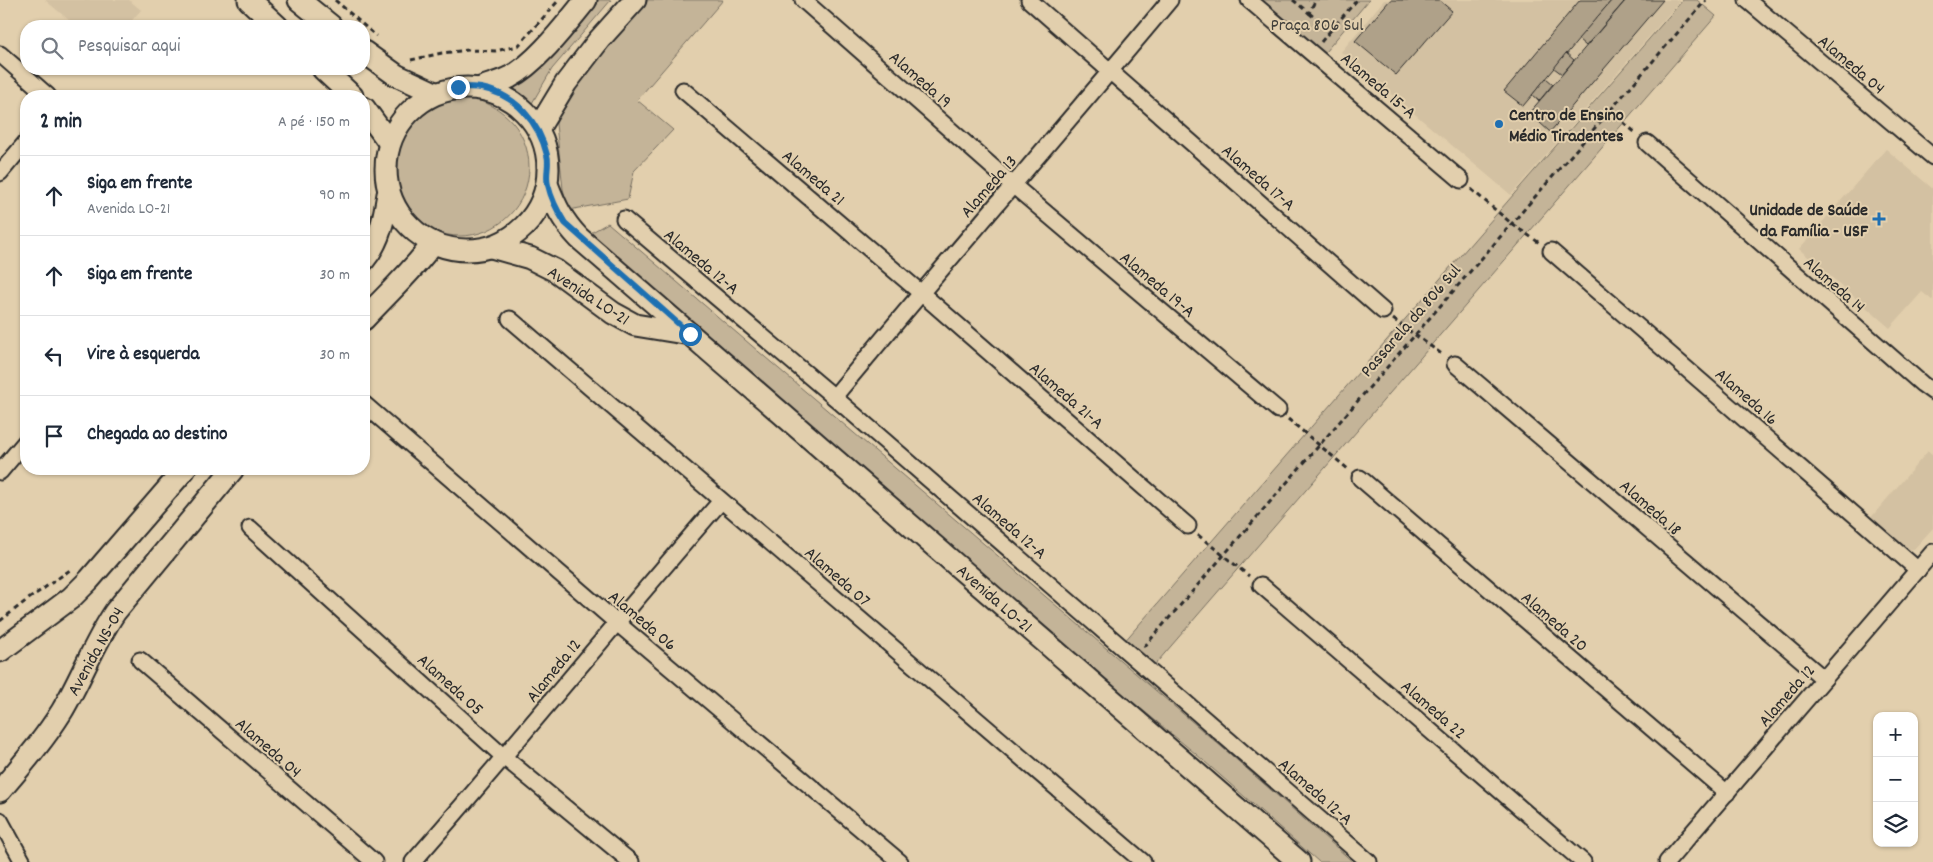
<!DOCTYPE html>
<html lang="pt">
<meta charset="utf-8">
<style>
:root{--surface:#fff;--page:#f2f2f3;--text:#1f2937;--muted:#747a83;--line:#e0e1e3}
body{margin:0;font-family:Dekko,sans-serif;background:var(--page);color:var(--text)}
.controls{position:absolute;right:15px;bottom:15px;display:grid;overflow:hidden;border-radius:10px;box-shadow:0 1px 4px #0004}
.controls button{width:45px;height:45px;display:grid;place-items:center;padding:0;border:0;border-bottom:1px solid var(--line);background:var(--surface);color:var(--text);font:25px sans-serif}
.stop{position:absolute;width:15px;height:15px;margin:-11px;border:4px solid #1f6fb2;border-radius:50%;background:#fff}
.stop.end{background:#1f6fb2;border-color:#fff;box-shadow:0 1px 5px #0008}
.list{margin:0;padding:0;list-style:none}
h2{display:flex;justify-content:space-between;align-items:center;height:65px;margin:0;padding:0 20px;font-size:21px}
h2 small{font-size:16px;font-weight:400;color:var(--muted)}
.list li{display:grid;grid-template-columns:32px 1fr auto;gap:15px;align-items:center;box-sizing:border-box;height:80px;padding:0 20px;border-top:1px solid var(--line)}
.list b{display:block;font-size:19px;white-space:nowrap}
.list p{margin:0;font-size:16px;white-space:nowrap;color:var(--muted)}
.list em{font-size:16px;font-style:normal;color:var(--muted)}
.icon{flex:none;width:28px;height:28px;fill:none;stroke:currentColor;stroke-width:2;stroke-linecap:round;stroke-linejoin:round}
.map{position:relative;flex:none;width:1933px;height:862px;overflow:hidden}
.search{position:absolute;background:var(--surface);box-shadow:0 1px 4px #0004;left:20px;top:20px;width:350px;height:55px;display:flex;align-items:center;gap:12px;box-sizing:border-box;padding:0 18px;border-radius:20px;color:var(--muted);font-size:19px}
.panel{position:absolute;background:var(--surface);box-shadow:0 1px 4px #0004;left:20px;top:90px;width:350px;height:385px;border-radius:20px}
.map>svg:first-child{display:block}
.built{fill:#d3c1a2}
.green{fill:#c4b498;stroke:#787062}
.building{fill:#afa189;stroke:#2b2b2b}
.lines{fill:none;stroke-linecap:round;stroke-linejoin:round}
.street-casing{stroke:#2b2b2b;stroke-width:19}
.secondary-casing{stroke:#2b2b2b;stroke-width:25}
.path{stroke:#2b2b2b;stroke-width:3;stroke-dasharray:5 4;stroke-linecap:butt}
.street{stroke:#e2cfad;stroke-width:15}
.secondary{stroke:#e2cfad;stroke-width:21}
.route{stroke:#1f6fb2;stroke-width:6}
.poi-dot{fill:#1f6fb2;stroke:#e2cfad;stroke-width:2}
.labels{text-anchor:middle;stroke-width:4;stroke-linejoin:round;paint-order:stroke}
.park-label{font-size:18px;fill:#42403b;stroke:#e2cfad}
.street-label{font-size:18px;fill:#2b2b2b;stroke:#e2cfad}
.poi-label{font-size:18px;font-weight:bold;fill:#2b2b2b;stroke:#e2cfad;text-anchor:start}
</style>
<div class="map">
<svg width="1933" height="862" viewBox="0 0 1933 862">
<rect width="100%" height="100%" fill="#e2cfad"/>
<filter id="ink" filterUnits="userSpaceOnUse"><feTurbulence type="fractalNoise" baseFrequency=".02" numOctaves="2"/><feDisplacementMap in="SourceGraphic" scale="10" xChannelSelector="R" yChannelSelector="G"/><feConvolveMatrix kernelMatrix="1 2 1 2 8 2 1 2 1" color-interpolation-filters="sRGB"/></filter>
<g filter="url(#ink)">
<g class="built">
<polygon points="45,0 129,0 141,10 127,26 76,26"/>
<polygon points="1384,0 1681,0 1511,195 1341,52"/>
<polygon points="1886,149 1933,189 1933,299 1932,300 1922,292 1890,328 1799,249"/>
<polygon points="1928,451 1933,456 1933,528 1914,549 1903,550 1868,521"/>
</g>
<g class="green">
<polygon points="594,0 611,0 552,69 528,110 516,98 501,88"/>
<polygon points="648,0 723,0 637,100 673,130 634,171 628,199 569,210 563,189 556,124 563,102 575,84"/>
<polygon points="1251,0 1369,0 1320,58"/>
<polygon points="1683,0 1697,0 1716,16 1152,668 1123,643"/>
<circle cx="460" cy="167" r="69"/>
<polygon points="608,223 1230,754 1353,862 1319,862 1196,754 1100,675 587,235"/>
</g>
<g class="building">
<polygon points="1390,0 1439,0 1452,11 1396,75 1355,41"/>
<polygon points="1580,0 1612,0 1523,106 1504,91"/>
<polygon points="1612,0 1622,0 1624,2 1586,46 1578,39"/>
<polygon points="1626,0 1663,0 1550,132 1529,113"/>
<polygon points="1566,53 1574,60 1562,74 1554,68"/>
<polygon points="1546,78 1553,84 1539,101 1532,95"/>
</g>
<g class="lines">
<defs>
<g id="street">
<polyline points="803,0 1014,186 1278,410"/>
<polyline points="1029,0 1383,311"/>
<polyline points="1249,0 1461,180"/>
<polyline points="1747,0 1933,157"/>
<polyline points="0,54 48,96"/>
<polyline points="683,90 921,293 1188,526"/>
<polyline points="1647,143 1922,384 1933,392"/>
<polyline points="0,173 26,142"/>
<polyline points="624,219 834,397 1369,862"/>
<polyline points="1551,251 1918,570"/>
<polyline points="510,319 1143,862"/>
<polyline points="1455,364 1824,679"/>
<path d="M834,397C945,263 1059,133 1170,0"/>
<polyline points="364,404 616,622 900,862"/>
<polyline points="0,472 26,441"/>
<polyline points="1360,478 1727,793"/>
<polyline points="250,528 505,758 631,862"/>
<polyline points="1261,585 1583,862"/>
<polyline points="140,660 374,862"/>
<polyline points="0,820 23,862"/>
<path d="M413,862C518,743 617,620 721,501"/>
<polyline points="1667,862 1933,552"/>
</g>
<g id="secondary">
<polyline points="249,0 277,26"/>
<polyline points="299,0 331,26"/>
<polyline points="364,52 396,75 435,93"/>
<polyline points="323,69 352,96"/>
<circle cx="467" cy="169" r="81"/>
<path d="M481,88C490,84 501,82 510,77C537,63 566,24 586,0"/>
<polyline points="364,108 389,142"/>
<polyline points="538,129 566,83 599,40 635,0"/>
<path d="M547,184C556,207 562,220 579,238L1299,862"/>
<polyline points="491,247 530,258 556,271 613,313 635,325 690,334"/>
<path d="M364,260C380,241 384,218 388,194"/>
<path d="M364,319C387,294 413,271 433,243"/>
<polyline points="0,651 71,598 89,580 185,469"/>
<path d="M0,791C22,765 44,740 62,711C81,679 94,643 115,612L233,469"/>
</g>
</defs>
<use href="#street" class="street-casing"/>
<use href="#secondary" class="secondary-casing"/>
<g class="path">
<polyline points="335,0 376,36"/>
<polyline points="1293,0 1309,13 1315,1"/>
<polyline points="1309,13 1330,31 1357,0"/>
<polyline points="1321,42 1330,31"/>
<polyline points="411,60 442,53 468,50 495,51 518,46 559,0"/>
<polyline points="1610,111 1637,134"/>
<polyline points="364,156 369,194"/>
<polyline points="1471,189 1512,224 1541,244"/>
<polyline points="1393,319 1443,355"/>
<polyline points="1288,419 1348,469"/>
<polyline points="1198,535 1249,576"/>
<polyline points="0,621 27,600 70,570"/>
<polyline points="1144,647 1706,0"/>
</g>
<use href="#street" class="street"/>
<use href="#secondary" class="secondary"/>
</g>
</g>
<g class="lines" filter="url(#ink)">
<path class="route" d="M458,87C465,87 473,87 481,88C515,94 539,122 547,155C550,164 545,175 548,185C551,198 558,212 565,223L690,334"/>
</g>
<g class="poi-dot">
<circle cx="1499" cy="124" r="5"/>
<path d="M1876.5 211.5h5v5h5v5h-5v5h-5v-5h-5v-5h5z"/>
</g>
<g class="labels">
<g class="park-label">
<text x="1317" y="30">Praça 806 Sul</text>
</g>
<g class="street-label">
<text transform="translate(1852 64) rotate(40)" y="6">Alameda 04</text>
<text transform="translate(921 79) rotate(41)" y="6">Alameda 19</text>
<text transform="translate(1379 85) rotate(40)" y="6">Alameda 15-A</text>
<text transform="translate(814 177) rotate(40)" y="6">Alameda 21</text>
<text transform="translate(1259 177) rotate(41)" y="6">Alameda 17-A</text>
<text transform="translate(988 186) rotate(-49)" y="6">Alameda 13</text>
<text transform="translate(702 261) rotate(40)" y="6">Alameda 12-A</text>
<text transform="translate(1158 284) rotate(40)" y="6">Alameda 19-A</text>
<text transform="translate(1835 284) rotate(41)" y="6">Alameda 14</text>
<text transform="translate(589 295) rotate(33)" y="6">Avenida LO-21</text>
<text transform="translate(1410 320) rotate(-49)" y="6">Passarela da 806 Sul</text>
<text transform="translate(1067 395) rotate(41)" y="6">Alameda 21-A</text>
<text transform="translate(1747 396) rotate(41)" y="6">Alameda 16</text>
<text transform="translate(1651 507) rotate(41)" y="6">Alameda 18</text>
<text transform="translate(1010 525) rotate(41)" y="6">Alameda 12-A</text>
<text transform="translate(838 576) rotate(41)" y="6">Alameda 07</text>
<text transform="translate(995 598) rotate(41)" y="6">Avenida LO-21</text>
<text transform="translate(643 620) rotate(40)" y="6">Alameda 06</text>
<text transform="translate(1555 621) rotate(41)" y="6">Alameda 20</text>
<text transform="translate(95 651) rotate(-61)" y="6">Avenida NS-04</text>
<text transform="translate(553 670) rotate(-51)" y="6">Alameda 12</text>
<text transform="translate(451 684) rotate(42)" y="6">Alameda 05</text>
<text transform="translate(1786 695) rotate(-49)" y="6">Alameda 12</text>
<text transform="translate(1434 709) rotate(41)" y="6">Alameda 22</text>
<text transform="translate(269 747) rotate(41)" y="6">Alameda 04</text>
<text transform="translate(1316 791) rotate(41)" y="6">Alameda 12-A</text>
</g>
<g class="poi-label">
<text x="1509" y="120">Centro de Ensino<tspan x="1509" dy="21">Médio Tiradentes</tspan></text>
<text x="1868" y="215" text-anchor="end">Unidade de Saúde<tspan x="1868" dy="21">da Família - USF</tspan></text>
</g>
</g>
</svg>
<div class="controls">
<button>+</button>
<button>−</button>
<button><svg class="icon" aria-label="layers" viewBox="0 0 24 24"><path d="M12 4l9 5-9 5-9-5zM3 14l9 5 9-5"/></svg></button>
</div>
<div class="stop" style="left:690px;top:334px"></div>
<div class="stop end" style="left:458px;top:87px"></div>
<div class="search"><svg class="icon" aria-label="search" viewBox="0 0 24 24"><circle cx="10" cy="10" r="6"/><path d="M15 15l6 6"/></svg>Pesquisar aqui</div>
<section class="panel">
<h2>2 min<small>A pé · 150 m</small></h2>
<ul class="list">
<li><svg class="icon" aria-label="ahead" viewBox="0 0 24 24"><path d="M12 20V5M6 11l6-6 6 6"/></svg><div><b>Siga em frente</b><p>Avenida LO-21</p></div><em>90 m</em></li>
<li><svg class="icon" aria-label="ahead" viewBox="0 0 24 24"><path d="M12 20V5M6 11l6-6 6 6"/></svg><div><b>Siga em frente</b></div><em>30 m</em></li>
<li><svg class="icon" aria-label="left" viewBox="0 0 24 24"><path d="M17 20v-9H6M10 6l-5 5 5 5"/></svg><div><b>Vire à esquerda</b></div><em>30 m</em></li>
<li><svg class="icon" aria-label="arrive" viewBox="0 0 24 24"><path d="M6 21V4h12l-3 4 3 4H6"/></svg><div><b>Chegada ao destino</b></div></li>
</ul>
</section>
</div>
